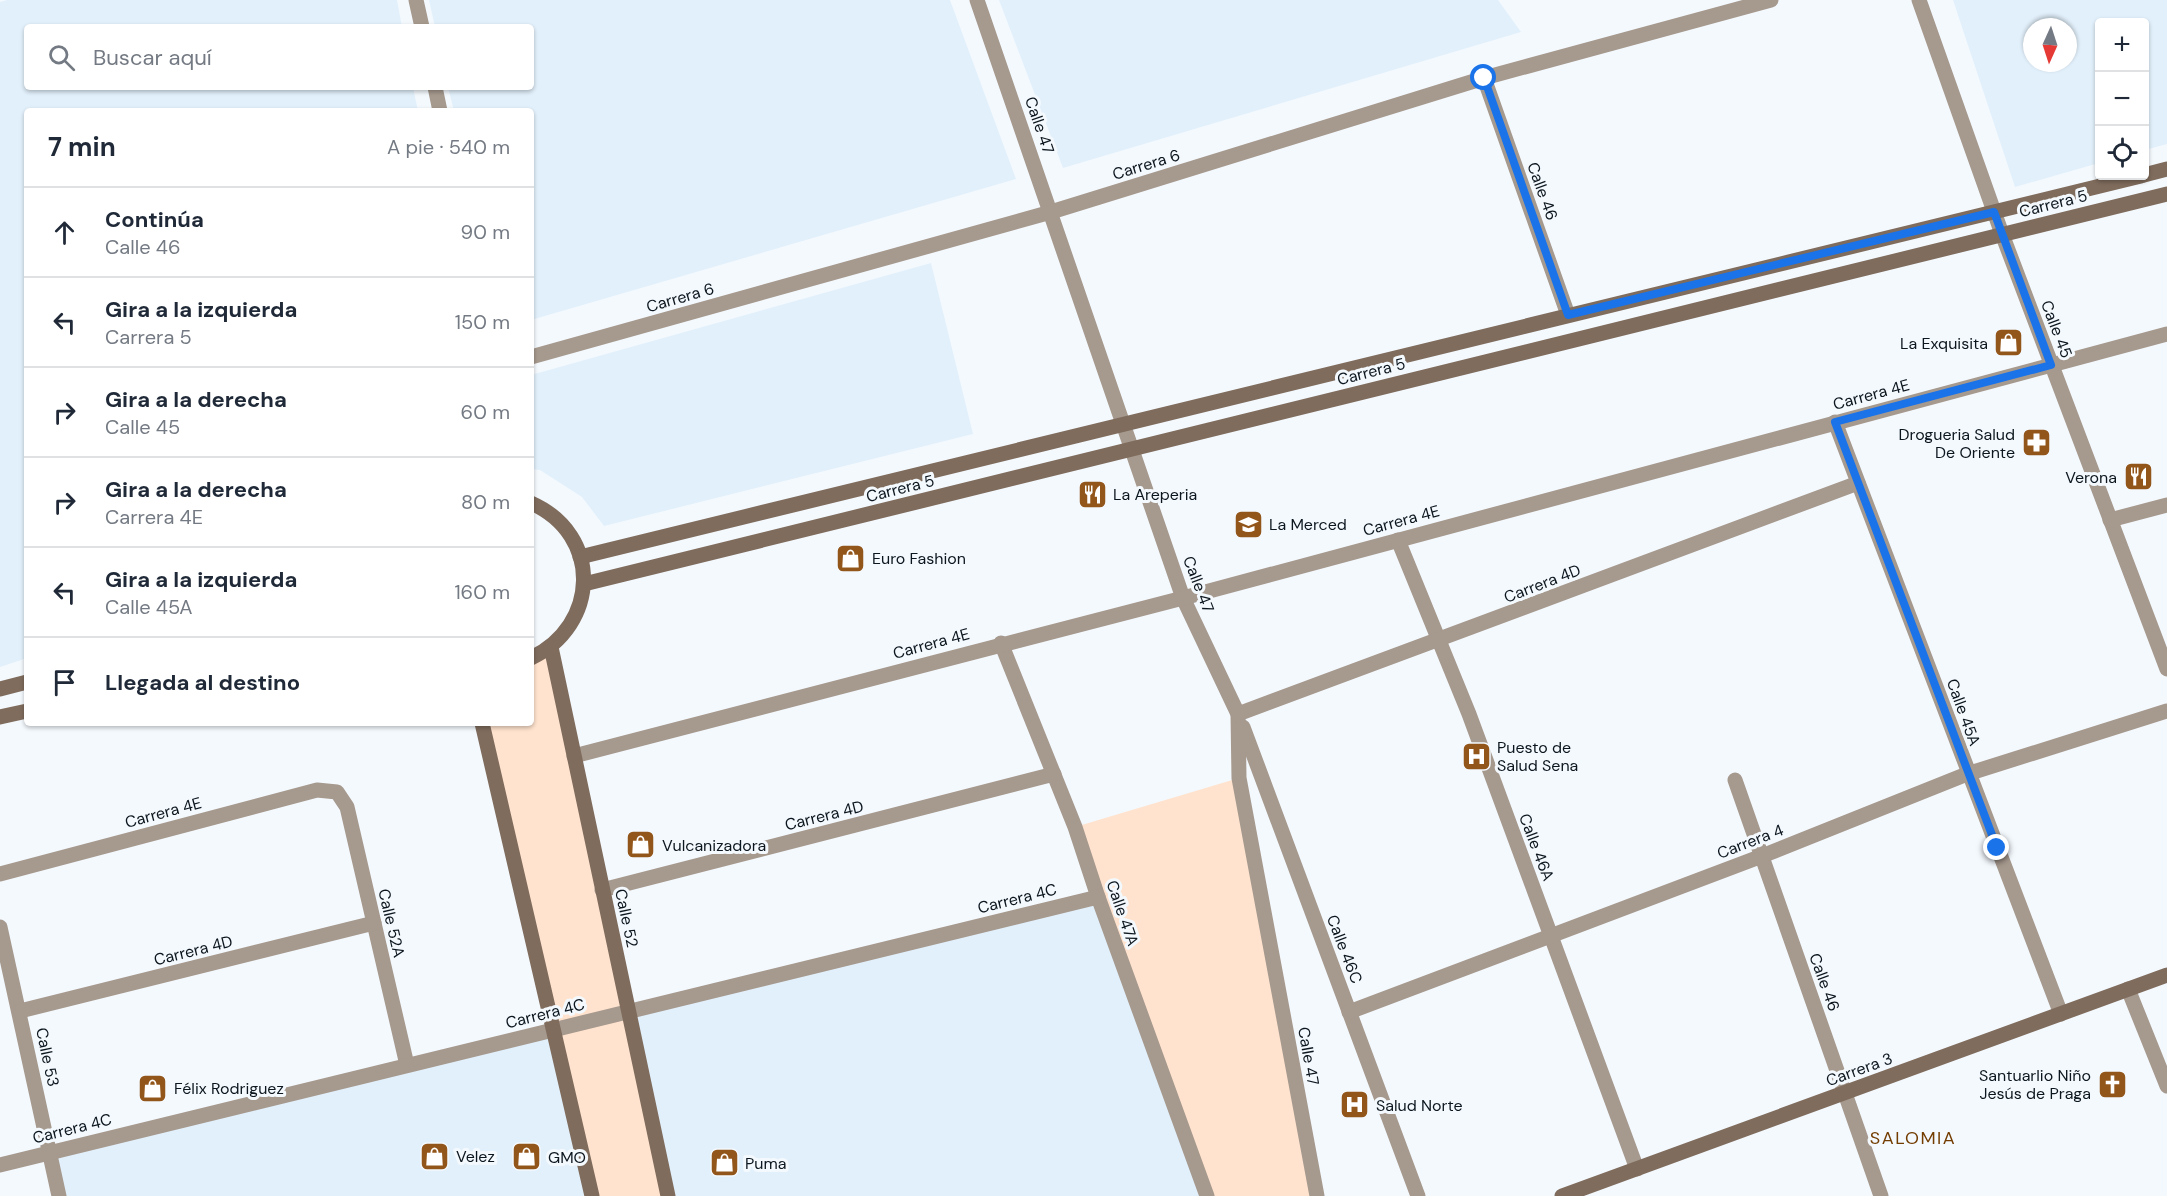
<!DOCTYPE html>
<html lang="es">
<meta charset="utf-8">
<style>
:root{--surface:#fff;--page:#f2f2f3;--text:#1f2937;--muted:#747a83;--line:#e0e1e3}
body{margin:0;font-family:"DM Sans",sans-serif;background:var(--page);color:var(--text)}
.controls{position:absolute;right:18px;top:18px;display:grid;overflow:hidden;border-radius:6px;box-shadow:0 2px 4px #0004}
.controls button{width:54px;height:54px;display:grid;place-items:center;padding:0;border:0;border-bottom:2px solid var(--line);background:var(--surface);color:var(--text);font:30px sans-serif}
.compass{position:absolute;left:2023px;top:18px;width:54px;height:54px;border-radius:50%;background:var(--surface);box-shadow:0 2px 4px #0004;rotate:183deg}
.stop{position:absolute;width:18px;height:18px;margin:-14px;border:4px solid #1a73e8;border-radius:50%;background:#fff}
.stop.end{background:#1a73e8;border-color:#fff;box-shadow:0 2px 6px #0008}
.list{margin:0;padding:0;list-style:none}
h2{display:flex;justify-content:space-between;align-items:center;height:78px;margin:0;padding:0 24px;font-size:26px}
h2 small{font-size:20px;font-weight:400;color:var(--muted)}
.list li{display:grid;grid-template-columns:39px 1fr auto;gap:18px;align-items:center;box-sizing:border-box;height:90px;padding:0 24px;border-top:2px solid var(--line)}
.list b{display:block;font-size:22px;white-space:nowrap}
.list p{margin:0;font-size:20px;white-space:nowrap;color:var(--muted)}
.list em{font-size:20px;font-style:normal;color:var(--muted)}
.icon{flex:none;width:33px;height:33px;fill:none;stroke:currentColor;stroke-width:2;stroke-linecap:round;stroke-linejoin:round}
.map{position:relative;flex:none;width:2167px;height:1196px;overflow:hidden}
.search{position:absolute;background:var(--surface);box-shadow:0 2px 4px #0004;left:24px;top:24px;width:510px;height:66px;display:flex;align-items:center;gap:15px;box-sizing:border-box;padding:0 21px;border-radius:6px;color:var(--muted);font-size:22px}
.panel{position:absolute;background:var(--surface);box-shadow:0 2px 4px #0004;left:24px;top:108px;width:510px;height:618px;border-radius:6px}
.map>svg:first-child{display:block}
.built{fill:#e2f0fb;fill-rule:evenodd}
.green{fill:#ffe3ce}
.lines{fill:none;stroke-linecap:round;stroke-linejoin:round}
.street{stroke:#a6998e;stroke-width:15}
.secondary{stroke:#7f6c5d;stroke-width:15}
.route{stroke:#1a73e8;stroke-width:8}
.labels{text-anchor:middle;stroke-width:6;stroke-linejoin:round;paint-order:stroke}
.street-label{font-size:16px;fill:#0c161e;stroke:#f4f9fe}
.poi-label{font-size:16px;fill:#0c161e;stroke:#f4f9fe;text-anchor:start}
.neighbourhood-label{font-size:18px;letter-spacing:1.5px;fill:#733d00;stroke:#f4f9fe}
</style>
<div class="map">
<svg width="2167" height="1196" viewBox="0 0 2167 1196">
<rect width="100%" height="100%" fill="#f4f9fe"/>
<g class="built">
<polygon points="7,0 397,0 402,27 27,27 27,87 413,87 418,111 27,111 27,658 0,667 0,2"/>
<polygon points="429,0 950,0 1016,179 531,320 531,111 454,111 448,87 531,87 531,27 435,27"/>
<polygon points="999,0 1498,0 1521,32 1063,168"/>
<path d="M1953,0H2167V144L2145,150L2144,22H2100L2099,163L2015,187ZM2032,27H2068V63H2032Z"/>
<polygon points="931,263 973,434 604,526 582,497 540,470 531,469 531,375"/>
<polygon points="1098,897 1207,1196 668,1196 629,1011"/>
<polygon points="552,1030 592,1196 59,1196 49,1153"/>
</g>
<g class="green">
<polygon points="551,647 668,1196 592,1196 482,723 531,723 531,658"/>
<polygon points="1239,778 1317,1196 1207,1196 1075,827"/>
</g>
<g class="lines">
<g class="street">
<polyline points="416,0 422,27"/>
<polyline points="977,0 1183,598 1238,714 1239,778 1317,1196"/>
<polyline points="1919,0 2002,234 2167,669"/>
<polyline points="1484,78 1568,315"/>
<polyline points="435,87 440,111"/>
<polyline points="531,357 1051,212 1484,78 1771,0"/>
<polyline points="1835,422 2061,1014"/>
<polyline points="2110,520 2167,505"/>
<polyline points="1398,540 1469,714 1637,1169"/>
<polyline points="1001,643 1075,827 1098,897 1207,1196"/>
<polyline points="1238,714 1858,483"/>
<polyline points="1243,727 1418,1196"/>
<polyline points="574,756 1183,598 2167,334"/>
<polyline points="1735,780 1881,1196"/>
<polyline points="0,874 317,790 337,792 347,807 407,1065"/>
<polyline points="602,890 1054,774"/>
<polyline points="0,927 59,1196"/>
<polyline points="2128,989 2167,1086"/>
<polyline points="20,1011 374,923"/>
<polyline points="1349,1012 1762,856 1967,774 2167,711"/>
<polyline points="0,1165 1098,897"/>
</g>
<g class="secondary">
<polyline points="2144,175 2167,169"/>
<path d="M531,503C603,535 599,626 531,658"/>
<polyline points="580,557 2141,176"/>
<polyline points="584,584 2167,194"/>
<polyline points="551,647 668,1196"/>
<polyline points="0,689 27,682"/>
<polyline points="0,717 27,711"/>
<polyline points="482,723 592,1196"/>
<polyline points="1562,1196 2167,975"/>
</g>
</g>
<g class="lines">
<polyline class="route" points="1484,78 1568,315 1994,212 2051,365 1835,422 1997,848"/>
</g>
<defs>
<symbol id="shop-square" viewBox="-11 -11 22 22"><rect x="-9" y="-9" width="18" height="18" rx="4" fill="#93561a" stroke="#f4f9fe"/><path d="M-5-2.5h2.3a2.7 3.5 0 0 1 5.4 0H5L5.5 6h-11ZM-1.5-2.5h3a1.5 2.3 0 0 0-3 0Z" fill="#fff"/></symbol>
<symbol id="pharmacy-square" viewBox="-11 -11 22 22"><rect x="-9" y="-9" width="18" height="18" rx="4" fill="#93561a" stroke="#f4f9fe"/><path d="M-2-6h4v4h4v4h-4v4h-4v-4h-4v-4h4Z" fill="#fff"/></symbol>
<symbol id="restaurant-square" viewBox="-11 -11 22 22"><rect x="-9" y="-9" width="18" height="18" rx="4" fill="#93561a" stroke="#f4f9fe"/><path d="M-5-6h1v4h1v-4h1v4h1v-4h1v5L-1.5 .5V6h-2V.5L-5-1ZM5-6V6H3V1.5H1.5Q1.5-4 5-6Z" fill="#fff"/></symbol>
<symbol id="school-square" viewBox="-11 -11 22 22"><rect x="-9" y="-9" width="18" height="18" rx="4" fill="#93561a" stroke="#f4f9fe"/><path d="M0-5L7-2L0 1L-7-2ZM-4 1L0 2.5L4 1V4Q0 6-4 4Z" fill="#fff"/></symbol>
<symbol id="hospital-square" viewBox="-11 -11 22 22"><rect x="-9" y="-9" width="18" height="18" rx="4" fill="#93561a" stroke="#f4f9fe"/><path d="M-5-5h3v3.5h4V-5h3V5h-3V1.5h-4V5h-3Z" fill="#fff"/></symbol>
<symbol id="church-square" viewBox="-11 -11 22 22"><rect x="-9" y="-9" width="18" height="18" rx="4" fill="#93561a" stroke="#f4f9fe"/><path d="M-1.2-6h2.4v3.5h3.3v2.4h-3.3V6h-2.4V-.1h-3.3v-2.4h3.3Z" fill="#fff"/></symbol>
</defs>
<g fill-rule="evenodd">
<use href="#shop-square" x="1992" y="326" width="33" height="33"/>
<use href="#pharmacy-square" x="2020" y="426" width="33" height="33"/>
<use href="#restaurant-square" x="2122" y="460" width="33" height="33"/>
<use href="#restaurant-square" x="1076" y="478" width="33" height="33"/>
<use href="#school-square" x="1232" y="508" width="33" height="33"/>
<use href="#shop-square" x="834" y="542" width="33" height="33"/>
<use href="#hospital-square" x="1460" y="740" width="33" height="33"/>
<use href="#shop-square" x="624" y="828" width="33" height="33"/>
<use href="#church-square" x="2096" y="1068" width="33" height="33"/>
<use href="#shop-square" x="136" y="1072" width="33" height="33"/>
<use href="#hospital-square" x="1338" y="1088" width="33" height="33"/>
<use href="#shop-square" x="418" y="1140" width="33" height="33"/>
<use href="#shop-square" x="510" y="1140" width="33" height="33"/>
<use href="#shop-square" x="708" y="1146" width="33" height="33"/>
</g>
<g class="labels">
<g class="street-label">
<text transform="translate(1040 125) rotate(71)" y="6">Calle 47</text>
<text transform="translate(1146 164) rotate(-17)" y="6">Carrera 6</text>
<text transform="translate(1543 191) rotate(70)" y="6">Calle 46</text>
<text transform="translate(2053 203) rotate(-14)" y="6">Carrera 5</text>
<text transform="translate(680 297) rotate(-16)" y="6">Carrera 6</text>
<text transform="translate(2057 329) rotate(69)" y="6">Calle 45</text>
<text transform="translate(1371 371) rotate(-14)" y="6">Carrera 5</text>
<text transform="translate(1871 394) rotate(-15)" y="6">Carrera 4E</text>
<text transform="translate(900 488) rotate(-14)" y="6">Carrera 5</text>
<text transform="translate(1401 520) rotate(-15)" y="6">Carrera 4E</text>
<text transform="translate(1542 583) rotate(-21)" y="6">Carrera 4D</text>
<text transform="translate(1199 584) rotate(69)" y="6">Calle 47</text>
<text transform="translate(931 643) rotate(-15)" y="6">Carrera 4E</text>
<text transform="translate(1964 712) rotate(70)" y="6">Calle 45A</text>
<text transform="translate(163 812) rotate(-15)" y="6">Carrera 4E</text>
<text transform="translate(824 815) rotate(-14)" y="6">Carrera 4D</text>
<text transform="translate(1750 841) rotate(-21)" y="6">Carrera 4</text>
<text transform="translate(1537 847) rotate(69)" y="6">Calle 46A</text>
<text transform="translate(1017 898) rotate(-14)" y="6">Carrera 4C</text>
<text transform="translate(1123 913) rotate(71)" y="6">Calle 47A</text>
<text transform="translate(627 918) rotate(78)" y="6">Calle 52</text>
<text transform="translate(392 923) rotate(77)" y="6">Calle 52A</text>
<text transform="translate(1345 949) rotate(69)" y="6">Calle 46C</text>
<text transform="translate(193 950) rotate(-14)" y="6">Carrera 4D</text>
<text transform="translate(1825 982) rotate(70)" y="6">Calle 46</text>
<text transform="translate(545 1013) rotate(-14)" y="6">Carrera 4C</text>
<text transform="translate(1309 1056) rotate(80)" y="6">Calle 47</text>
<text transform="translate(48 1057) rotate(78)" y="6">Calle 53</text>
<text transform="translate(1859 1069) rotate(-20)" y="6">Carrera 3</text>
<text transform="translate(72 1128) rotate(-14)" y="6">Carrera 4C</text>
</g>
<g class="poi-label">
<text x="1988" y="349" text-anchor="end">La Exquisita</text>
<text x="2015" y="440" text-anchor="end">Drogueria Salud<tspan x="2015" dy="18">De Oriente</tspan></text>
<text x="2117" y="483" text-anchor="end">Verona</text>
<text x="1113" y="500">La Areperia</text>
<text x="1269" y="530">La Merced</text>
<text x="872" y="564">Euro Fashion</text>
<text x="1497" y="753">Puesto de<tspan x="1497" dy="18">Salud Sena</tspan></text>
<text x="662" y="851">Vulcanizadora</text>
<text x="2091" y="1081" text-anchor="end">Santuarlio Niño<tspan x="2091" dy="18">Jesús de Praga</tspan></text>
<text x="174" y="1094">Félix Rodriguez</text>
<text x="1376" y="1111">Salud Norte</text>
<text x="456" y="1162">Velez</text>
<text x="548" y="1163">GMO</text>
<text x="745" y="1169">Puma</text>
</g>
<g class="neighbourhood-label">
<text x="1913" y="1144">SALOMIA</text>
</g>
</g>
</svg>
<div class="controls">
<button>+</button>
<button>−</button>
<button><svg class="icon" aria-label="locate" viewBox="0 0 24 24"><circle cx="12" cy="12" r="6"/><path d="M12 2v4M12 18v4M2 12h4M18 12h4"/></svg></button>
</div>
<svg class="compass" viewBox="-18 -18 36 36"><path d="M0-13l5 13h-10z" fill="#e53935"/><path d="M0 13l5-13h-10z" fill="#747a83"/></svg>
<div class="stop" style="left:1484px;top:78px"></div>
<div class="stop end" style="left:1997px;top:848px"></div>
<div class="search"><svg class="icon" aria-label="search" viewBox="0 0 24 24"><circle cx="10" cy="10" r="6"/><path d="M15 15l6 6"/></svg>Buscar aquí</div>
<section class="panel">
<h2>7 min<small>A pie · 540 m</small></h2>
<ul class="list">
<li><svg class="icon" aria-label="ahead" viewBox="0 0 24 24"><path d="M12 20V5M6 11l6-6 6 6"/></svg><div><b>Continúa</b><p>Calle 46</p></div><em>90 m</em></li>
<li><svg class="icon" aria-label="left" viewBox="0 0 24 24"><path d="M17 20v-9H6M10 6l-5 5 5 5"/></svg><div><b>Gira a la izquierda</b><p>Carrera 5</p></div><em>150 m</em></li>
<li><svg class="icon" aria-label="right" viewBox="0 0 24 24"><path d="M7 20v-9h11M14 6l5 5-5 5"/></svg><div><b>Gira a la derecha</b><p>Calle 45</p></div><em>60 m</em></li>
<li><svg class="icon" aria-label="right" viewBox="0 0 24 24"><path d="M7 20v-9h11M14 6l5 5-5 5"/></svg><div><b>Gira a la derecha</b><p>Carrera 4E</p></div><em>80 m</em></li>
<li><svg class="icon" aria-label="left" viewBox="0 0 24 24"><path d="M17 20v-9H6M10 6l-5 5 5 5"/></svg><div><b>Gira a la izquierda</b><p>Calle 45A</p></div><em>160 m</em></li>
<li><svg class="icon" aria-label="arrive" viewBox="0 0 24 24"><path d="M6 21V4h12l-3 4 3 4H6"/></svg><div><b>Llegada al destino</b></div></li>
</ul>
</section>
</div>
